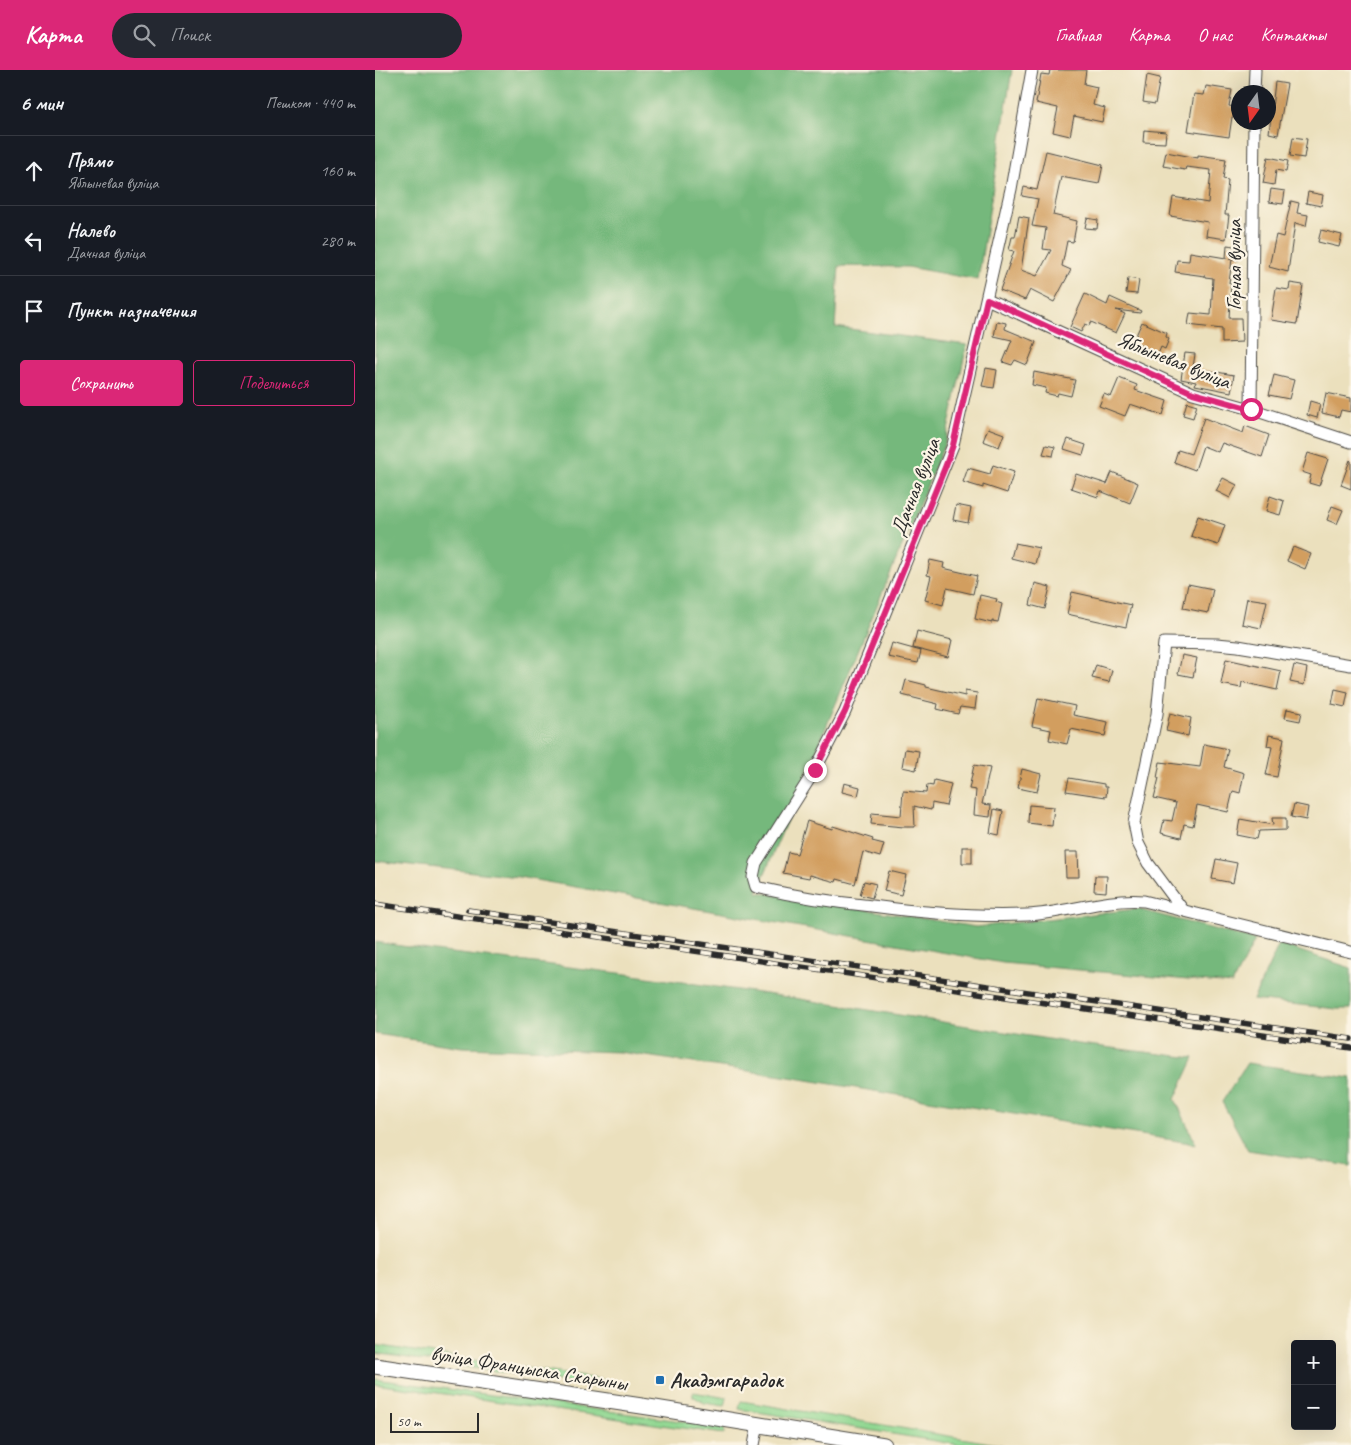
<!DOCTYPE html>
<html lang="ru">
<meta charset="utf-8">
<style>
:root{--surface:#171b24;--page:#242831;--text:#f1f3f6;--muted:#9ea1a6;--line:#363941;--accent:#db2777}
body{margin:0;font-family:Caveat,sans-serif;background:var(--page);color:var(--text)}
.controls{position:absolute;right:15px;bottom:15px;display:grid;overflow:hidden;border-radius:5px;box-shadow:0 5px 20px #0002}
.controls button{width:45px;height:45px;display:grid;place-items:center;padding:0;border:0;border-bottom:1px solid var(--line);background:var(--surface);color:var(--text);font:25px sans-serif}
.compass{position:absolute;left:856px;top:15px;width:45px;height:45px;border-radius:50%;background:var(--surface);box-shadow:0 5px 20px #0002;rotate:194deg}
.scale{position:absolute;left:15px;bottom:12px;width:89px;box-sizing:border-box;padding-left:5px;border:2px solid #2b2b2b;border-top:0;font-size:14px;line-height:18px;white-space:nowrap;color:#2b2b2b;-webkit-text-stroke:4px #fcf5e5;paint-order:stroke}
.stop{position:absolute;width:15px;height:15px;margin:-11px;border:4px solid #db2777;border-radius:50%;background:#fff}
.stop.end{background:#db2777;border-color:#fff;box-shadow:0 1px 5px #0008}
.list{margin:0;padding:0;list-style:none}
h2{display:flex;justify-content:space-between;align-items:center;height:65px;margin:0;padding:0 20px;font-size:21px}
h2 small{font-size:16px;font-weight:400;color:var(--muted)}
.list li{display:grid;grid-template-columns:32px 1fr auto;gap:15px;align-items:center;box-sizing:border-box;height:70px;padding:0 20px;border-top:1px solid var(--line)}
.list b{display:block;font-size:19px;white-space:nowrap}
.list p{margin:0;font-size:16px;white-space:nowrap;color:var(--muted)}
.list em{font-size:16px;font-style:normal;color:var(--muted)}
.actions{display:flex;gap:10px;padding:15px 20px}
.actions a{flex:1;padding:11px 0;border:1px solid var(--accent);border-radius:5px;text-align:center;font-size:18px;color:var(--accent)}
.actions .main{background:var(--accent);color:#fff}
.icon{flex:none;width:28px;height:28px;fill:none;stroke:currentColor;stroke-width:2;stroke-linecap:round;stroke-linejoin:round}
.map{position:relative;flex:none;width:976px;height:1375px;overflow:hidden}
header{display:flex;align-items:center;gap:30px;box-sizing:border-box;height:70px;padding:0 25px;background:var(--accent);color:#fff}
header strong{font-size:24px}
nav{display:flex;gap:28px;margin-inline-start:auto;font-size:18px}
.search{width:350px;height:45px;background:var(--page);display:flex;align-items:center;gap:12px;box-sizing:border-box;padding:0 18px;border-radius:28px;color:var(--muted);font-size:19px}
main{display:flex}
aside{flex:1;background:var(--surface)}
.map>svg:first-child{display:block}
.green{fill:#90d791;stroke:#5e815e}
.forest{fill:#74b87b;stroke:#507253}
.building{fill:#d29e5e}
.lines{fill:none;stroke-linecap:round;stroke-linejoin:round}
.street-casing{stroke:#484641;stroke-width:13}
.secondary-casing{stroke:#484641;stroke-width:17}
.street{stroke:#fff;stroke-width:11}
.secondary{stroke:#fff;stroke-width:15}
.rail-casing{stroke:#2b2b2b;stroke-width:5.5}
.rail{stroke:#fcf5e5;stroke-width:4;stroke-dasharray:11;stroke-linecap:butt}
.route{stroke:#db2777;stroke-width:6}
.poi-dot{fill:#1f6fb2;stroke:#fcf5e5;stroke-width:2}
.labels{text-anchor:middle;stroke-width:4.5;stroke-linejoin:round;paint-order:stroke}
.street-label{font-size:21px;fill:#2b2b2b;stroke:#fcf5e5}
.poi-label{font-size:21px;font-weight:bold;fill:#2b2b2b;stroke:#fcf5e5;text-anchor:start}
</style>
<header>
<strong>Карта</strong>
<div class="search"><svg class="icon" aria-label="search" viewBox="0 0 24 24"><circle cx="10" cy="10" r="6"/><path d="M15 15l6 6"/></svg>Поиск</div>
<nav><a>Главная</a><a>Карта</a><a>О нас</a><a>Контакты</a></nav>
</header>
<main>
<aside>
<h2>6 мин<small>Пешком · 440 m</small></h2>
<ul class="list">
<li><svg class="icon" aria-label="ahead" viewBox="0 0 24 24"><path d="M12 20V5M6 11l6-6 6 6"/></svg><div><b>Прямо</b><p>Яблыневая вуліца</p></div><em>160 m</em></li>
<li><svg class="icon" aria-label="left" viewBox="0 0 24 24"><path d="M17 20v-9H6M10 6l-5 5 5 5"/></svg><div><b>Налево</b><p>Дачная вуліца</p></div><em>280 m</em></li>
<li><svg class="icon" aria-label="arrive" viewBox="0 0 24 24"><path d="M6 21V4h12l-3 4 3 4H6"/></svg><div><b>Пункт назначения</b></div></li>
</ul>
<div class="actions"><a class="main">Сохранить</a><a>Поделиться</a></div>
</aside>
<div class="map">
<svg width="976" height="1375" viewBox="0 0 976 1375">
<rect width="100%" height="100%" fill="#fcf5e5"/>
<filter id="ink" filterUnits="userSpaceOnUse"><feTurbulence type="fractalNoise" baseFrequency=".02" numOctaves="2"/><feDisplacementMap in="SourceGraphic" scale="10" xChannelSelector="R" yChannelSelector="G"/><feConvolveMatrix kernelMatrix="1 2 1 2 8 2 1 2 1" color-interpolation-filters="sRGB"/></filter>
<filter id="wash" filterUnits="userSpaceOnUse"><feTurbulence type="fractalNoise" baseFrequency=".0096" numOctaves="4" result="noise"/><feDisplacementMap in="SourceGraphic" scale="20" xChannelSelector="R" yChannelSelector="G"/><feGaussianBlur stdDeviation="1.12" result="paint"/><feColorMatrix in="noise" values="0 0 0 0 0 0 0 0 0 0 0 0 0 0 0 0 0 1.4 0 .05"/><feComposite in="paint" operator="in"/></filter>
<g filter="url(#wash)">
<rect width="100%" height="100%" fill="#ebe0bd"/>
<g class="green">
<polygon points="0,1275 242,1312 230,1318 0,1283"/>
<polygon points="0,1309 349,1357 349,1364 0,1314"/>
<polygon points="318,1322 352,1328 350,1336 329,1333 318,1326"/>
<polygon points="366,1331 627,1375 585,1375 364,1339"/>
</g>
<g class="forest">
<polygon points="0,0 637,0 603,210 533,197 464,196 460,257 592,275 570,373 382,822 601,857 762,839 880,870 857,914 628,893 144,807 0,791"/>
<polygon points="0,872 60,881 244,903 419,928 704,974 819,988 800,1029 821,1074 414,1007 244,982 87,977 0,964"/>
<polygon points="904,874 976,898 976,939 962,939 878,930"/>
<polygon points="872,993 976,1008 976,1096 873,1080 847,1032"/>
</g>
<g id="blocks">
<g class="building">
<polygon points="675,0 711,0 709,14 722,17 718,35 730,38 727,52 699,46 695,66 678,62 683,38 661,33 666,4 674,5"/>
<polygon points="772,5 785,8 780,34 768,32"/>
<polygon points="900,12 912,14 903,65 894,63"/>
<polygon points="831,16 857,20 854,36 864,38 864,48 857,47 854,67 813,61 819,24 829,25"/>
<polygon points="769,60 791,62 790,73 768,72"/>
<polygon points="918,67 932,69 929,88 915,86"/>
<polygon points="671,81 728,95 724,114 686,107 678,145 702,151 698,172 692,171 687,196 696,200 679,232 655,220 650,230 625,220 639,181 634,180 637,167 640,167 644,146 654,148 646,200 662,206 676,180 668,179 671,158 657,156 663,129 647,126 649,117 662,120"/>
<polygon points="791,82 823,88 823,85 851,89 848,109 853,110 850,145 854,145 851,169 831,166 833,152 795,146 798,127 833,133 836,100 811,97 810,100 788,96"/>
<polygon points="893,87 913,91 911,102 901,100 899,115 888,113"/>
<polygon points="896,119 910,121 908,134 894,132"/>
<polygon points="933,122 948,125 946,136 931,133"/>
<polygon points="916,131 924,133 922,143 933,145 931,156 920,153 913,202 894,197 901,165 908,167"/>
<polygon points="712,148 723,150 722,159 710,158"/>
<polygon points="946,160 967,165 964,177 943,172"/>
<polygon points="852,175 866,177 864,190 851,188"/>
<polygon points="815,182 857,189 854,213 856,213 854,248 866,248 867,272 847,273 847,259 813,255 815,243 836,245 838,208 830,207 830,206 800,202 802,190 814,191"/>
<polygon points="753,208 764,210 762,224 751,223"/>
<polygon points="915,213 928,215 922,254 896,250 901,218 914,220"/>
<polygon points="710,224 732,235 735,227 766,241 765,243 741,240 750,244 741,263 716,252 714,256 710,254 706,262 695,257"/>
<polygon points="622,251 631,253 630,259 661,272 652,295 640,290 637,295 628,292 637,270 619,266"/>
<polygon points="767,252 792,263 791,267 794,269 790,279 786,277 783,284 758,272"/>
<polygon points="810,283 820,284 818,298 859,305 856,322 820,315 821,312 806,309"/>
<polygon points="611,298 622,300 619,318 607,316"/>
<polygon points="659,302 700,310 696,326 683,323 682,326 670,323 671,318 657,315"/>
<polygon points="899,305 919,310 914,329 894,325"/>
<polygon points="744,308 762,315 760,320 792,331 788,345 755,334 750,346 724,336 729,324 736,327"/>
<polygon points="951,323 976,328 976,342 966,340 964,347 947,343"/>
<polygon points="935,331 945,334 942,348 932,345"/>
<polygon points="812,332 822,335 818,348 808,345"/>
<polygon points="829,348 868,363 870,356 894,365 887,387 847,373 843,382 828,376 820,400 799,392 803,380 816,384"/>
<polygon points="613,358 629,364 624,377 608,371"/>
<polygon points="693,369 711,375 708,385 689,379"/>
<polygon points="671,375 680,377 678,386 668,384"/>
<polygon points="933,383 953,389 944,416 934,413 936,405 927,402"/>
<polygon points="975,390 976,391 976,419 966,415"/>
<polygon points="618,395 639,402 632,423 608,415 608,418 588,412 593,398 615,404"/>
<polygon points="737,402 763,413 755,433 725,421 723,427 696,418 701,404 732,414"/>
<polygon points="848,408 862,415 855,428 841,421"/>
<polygon points="895,426 909,431 905,445 891,441"/>
<polygon points="581,435 596,438 593,453 578,450"/>
<polygon points="957,436 968,440 962,454 952,450"/>
<polygon points="823,446 850,455 843,475 816,466"/>
<polygon points="640,473 664,478 660,494 636,488"/>
<polygon points="918,477 936,484 930,499 912,491"/>
<polygon points="555,490 569,493 568,498 602,506 598,524 572,518 568,535 550,530 556,506 552,505"/>
<polygon points="660,513 675,517 670,539 655,535"/>
<polygon points="813,514 838,519 833,543 808,538"/>
<polygon points="697,522 756,535 751,557 692,544"/>
<polygon points="605,525 622,529 621,532 627,534 623,552 617,551 617,553 600,549"/>
<polygon points="872,528 892,531 886,558 867,554"/>
<polygon points="542,561 577,570 573,587 538,578"/>
<polygon points="517,573 546,581 543,593 513,587"/>
<polygon points="807,585 822,588 818,607 803,604"/>
<polygon points="851,589 906,601 902,620 867,612 866,618 846,614"/>
<polygon points="721,595 737,600 734,612 717,608"/>
<polygon points="919,595 932,598 929,615 915,612"/>
<polygon points="531,610 551,615 551,617 590,626 590,621 602,623 600,639 585,637 583,644 562,639 563,634 527,625"/>
<polygon points="960,619 973,622 970,637 957,634"/>
<polygon points="663,628 700,636 698,645 733,652 730,666 696,659 692,674 674,670 676,660 657,656"/>
<polygon points="912,639 927,642 925,651 910,648"/>
<polygon points="795,643 816,648 813,666 791,661"/>
<polygon points="894,665 909,668 902,707 891,705 897,677 892,676"/>
<polygon points="829,674 853,679 849,697 869,703 865,723 858,721 853,742 822,735 818,756 809,754 806,768 786,763 789,750 797,751 801,733 779,728 784,708 782,708 785,692 825,697"/>
<polygon points="530,679 544,681 541,700 527,697"/>
<polygon points="599,695 615,698 607,734 616,735 615,747 599,745 601,720 594,719"/>
<polygon points="647,699 666,704 662,722 643,718"/>
<polygon points="694,708 729,714 729,717 732,717 731,727 691,721"/>
<polygon points="559,710 576,714 571,736 557,733 556,740 539,736 540,757 529,757 496,754 497,743 526,746 528,721 551,723 552,715 558,716"/>
<polygon points="469,713 485,717 483,726 467,722"/>
<polygon points="919,734 933,737 931,750 916,747"/>
<polygon points="654,735 679,737 677,756 653,753"/>
<polygon points="619,739 628,741 624,765 615,763"/>
<polygon points="897,748 911,748 911,760 884,761 882,769 862,765 865,749 898,755"/>
<polygon points="432,751 457,759 458,756 498,769 497,771 509,774 505,787 488,782 480,814 462,809 461,812 435,805 434,808 408,803 413,782 422,784"/>
<rect x="587" y="777" width="10" height="16"/>
<polygon points="690,782 703,782 704,807 691,807"/>
<polygon points="841,789 862,793 858,813 837,809"/>
<polygon points="514,801 531,805 526,825 509,821"/>
<polygon points="720,806 732,806 731,822 719,821"/>
<polygon points="489,811 501,814 497,828 485,825"/>
</g>
</g>
</g>
<g filter="url(#ink)">
<use href="#blocks" fill-opacity="0" stroke="#484641" stroke-width="1"/>
<g class="lines">
<defs>
<g id="street">
<path d="M657,0L636,119L578,375L470,642L440,700L381,793L378,807L381,817C419,826 458,832 497,836C549,843 600,847 652,845C692,843 729,828 769,831L976,882"/>
<polyline points="879,22 880,0"/>
<polyline points="612,229 818,323 876,339 976,372"/>
<polyline points="876,339 879,52"/>
<polyline points="808,840 773,793 763,773 759,753 782,644 789,573 842,574 863,576 976,595"/>
<polyline points="379,1375 383,1354"/>
</g>
<polyline id="secondary" points="0,1296 280,1338 509,1375"/>
</defs>
<use href="#street" class="street-casing"/>
<use href="#secondary" class="secondary-casing"/>
<use href="#street" class="street"/>
<use href="#secondary" class="secondary"/>
<defs>
<g id="rail">
<polyline points="0,834 976,978"/>
<polyline points="93,840 976,969"/>
</g>
</defs>
<use href="#rail" class="rail-casing"/>
<use href="#rail" class="rail"/>
</g>
</g>
<g class="lines" filter="url(#ink)">
<polyline class="route" points="440,700 470,642 571,395 578,375 612,229 818,323 876,339"/>
</g>
<rect class="poi-dot" x="280" y="1305" width="10" height="10" rx="2.5"/>
<g class="labels">
<g class="street-label">
<text transform="translate(859 195) rotate(-90)" y="7">Горная вуліца</text>
<text transform="translate(799 290) rotate(22)" y="7">Яблыневая вуліца</text>
<text transform="translate(540 417) rotate(-69)" y="7">Дачная вуліца</text>
<text transform="translate(154 1298) rotate(9)" y="7">вуліца Францыска Скарыны</text>
</g>
<g class="poi-label">
<text x="295" y="1317">Акадэмгарадок</text>
</g>
</g>
</svg>
<div class="controls">
<button>+</button>
<button>−</button>
</div>
<svg class="compass" viewBox="-18 -18 36 36"><path d="M0-13l5 13h-10z" fill="#e53935"/><path d="M0 13l5-13h-10z" fill="#9ea1a6"/></svg>
<div class="scale">50 m</div>
<div class="stop" style="left:876px;top:339px"></div>
<div class="stop end" style="left:440px;top:700px"></div>
</div>
</main>
